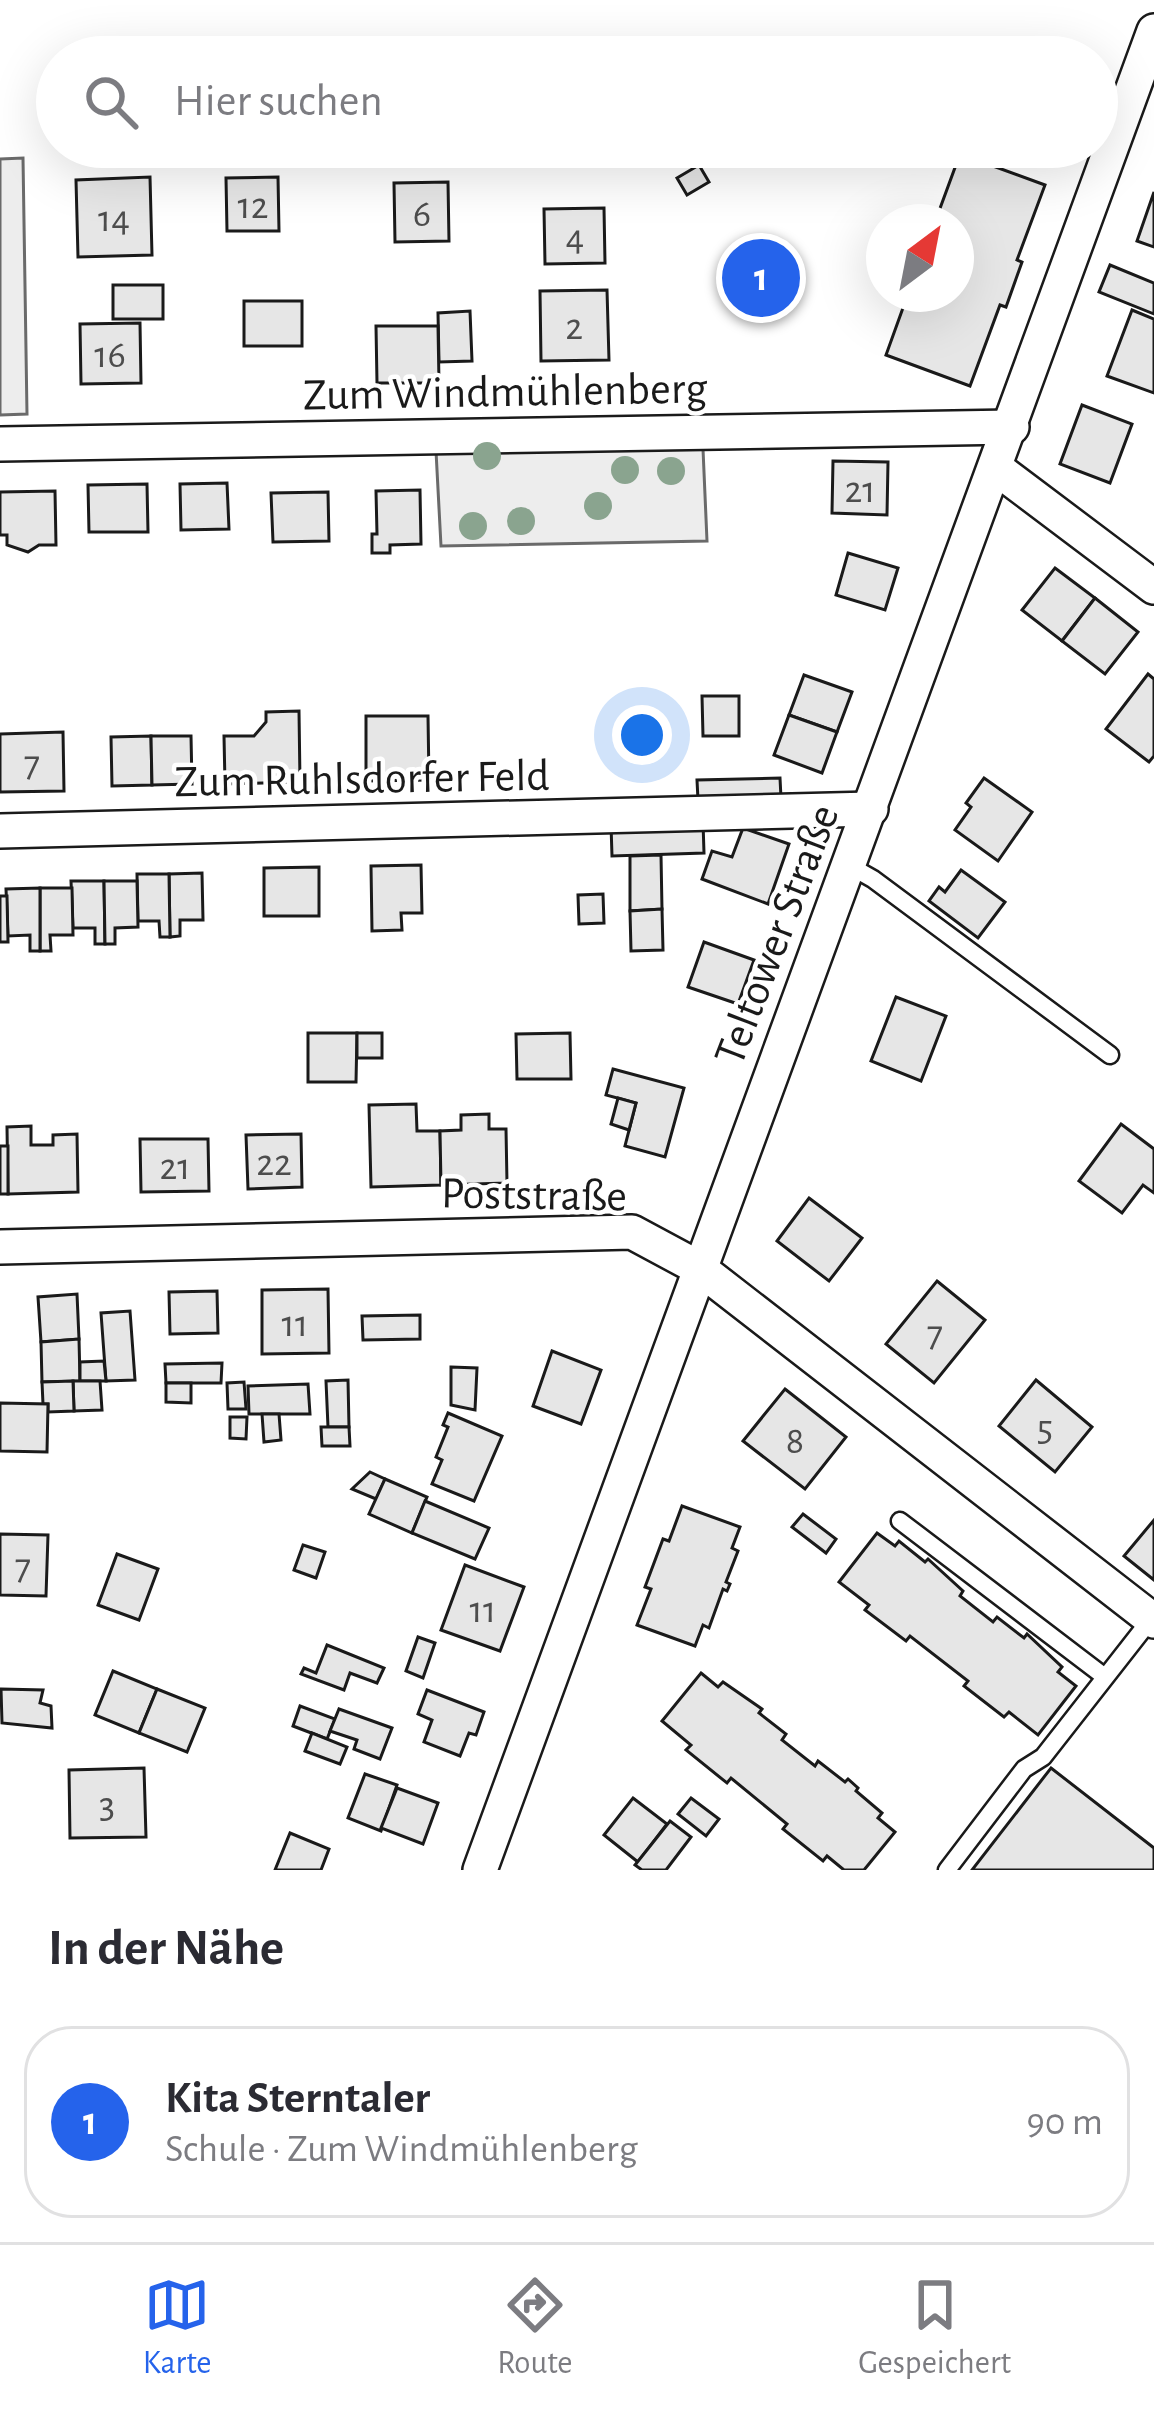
<!DOCTYPE html>
<html lang="de">
<meta charset="utf-8">
<style>
:root{--surface:#fff;--page:#f2f2f3;--text:#2b2b33;--muted:#7c7c81;--line:#e1e1e2;--accent:#2563eb}
body{margin:0;font-family:"Alegreya Sans",sans-serif;background:var(--page);color:var(--text)}
.compass{position:absolute;left:866px;top:204px;width:108px;height:108px;border-radius:50%;background:var(--surface);box-shadow:0 12px 48px #0002;rotate:32deg}
.you{position:absolute;left:642px;top:735px;width:42px;height:42px;margin:-30px;border:9px solid #fff;border-radius:50%;background:#1a73e8;box-shadow:0 0 0 18px #1a73e833}
.badge{display:grid;place-items:center;width:78px;height:78px;border-radius:50%;background:var(--accent);color:#fff;font-size:39px;font-weight:700}
.pin{position:absolute;translate:-50% -50%;border:6px solid #fff;box-shadow:0 3px 12px #0006}
.list{margin:0;padding:0;list-style:none}
h2{display:flex;justify-content:space-between;align-items:center;height:156px;margin:0;padding:0 48px;font-size:51px}
h2 small{font-size:39px;font-weight:400;color:var(--muted)}
.list li{display:grid;grid-template-columns:78px 1fr auto;gap:36px;align-items:center;box-sizing:border-box;height:192px;margin:0 24px 24px;padding:0 24px;border:3px solid var(--line);border-radius:48px}
.list b{display:block;font-size:45px;white-space:nowrap}
.list p{margin:0;font-size:39px;white-space:nowrap;color:var(--muted)}
.list em{font-size:39px;font-style:normal;color:var(--muted)}
.icon{flex:none;width:66px;height:66px;fill:none;stroke:currentColor;stroke-width:2;stroke-linecap:round;stroke-linejoin:round}
.map{position:relative;flex:none;width:1154px;height:1870px;overflow:hidden}
.search{position:absolute;background:var(--surface);box-shadow:0 12px 48px #0002;left:36px;right:36px;top:36px;height:132px;display:flex;align-items:center;gap:30px;box-sizing:border-box;padding:0 42px;border-radius:66px;color:var(--muted);font-size:45px}
.sheet{height:372px;background:var(--surface)}
nav{display:flex;justify-content:space-around;align-items:center;box-sizing:border-box;height:168px;border-top:3px solid var(--line);background:var(--surface);font-size:33px;color:var(--muted)}
nav a{display:grid;justify-items:center;gap:6px}
nav .on{color:var(--accent)}
.map>svg:first-child{display:block}
.built{fill:#ededed;stroke:#6a6a6a;stroke-width:3}
.building{fill:#e6e6e6;stroke:#1a1a1a;stroke-width:3}
.lines{fill:none;stroke-linecap:round;stroke-linejoin:round}
.lane-casing{stroke:#1a1a1a;stroke-width:21}
.street-casing{stroke:#1a1a1a;stroke-width:38}
.lane{stroke:#fff;stroke-width:16}
.street{stroke:#fff;stroke-width:33}
.tree{fill:#8aa48f}
.labels{text-anchor:middle;stroke-width:9;stroke-linejoin:round;paint-order:stroke}
.number-label{font-size:39px;fill:#4d4d4d}
.street-label{font-size:45px;fill:#1a1a1a;stroke:#fff}
</style>
<div class="map">
<svg width="1154" height="1870" viewBox="0 0 1154 1870">
<rect width="100%" height="100%" fill="#fff"/>
<g class="built">
<polygon points="23,158 27,414 0,415 0,159"/>
<polygon points="703,449 707,541 441,546 436,451"/>
</g>
<g class="building">
<polygon points="960,154 1045,185 1017,260 1022,262 1006,307 1000,305 970,386 886,355 908,294 956,294 956,222 935,222"/>
<polygon points="699,165 709,182 687,195 677,178"/>
<polygon points="150,177 152,255 78,257 76,180"/>
<polygon points="278,177 279,231 227,231 226,178"/>
<polygon points="448,182 449,241 395,242 394,183"/>
<polygon points="1154,192 1154,247 1137,241"/>
<polygon points="604,208 605,263 545,264 544,209"/>
<polygon points="1110,265 1154,283 1154,314 1099,292"/>
<rect x="113" y="285" width="50" height="34"/>
<polygon points="607,290 609,360 541,361 540,291"/>
<rect x="244" y="301" width="58" height="45"/>
<polygon points="1132,310 1154,319 1154,393 1107,376"/>
<polygon points="470,311 472,361 439,362 438,313"/>
<polygon points="140,323 141,383 81,384 80,324"/>
<polygon points="376,326 438,326 439,383 377,383"/>
<polygon points="1082,405 1132,424 1110,483 1060,464"/>
<polygon points="833,461 888,462 887,515 832,513"/>
<polygon points="227,483 229,529 181,530 180,484"/>
<polygon points="147,484 148,532 89,532 88,485"/>
<polygon points="420,490 421,544 390,545 390,553 372,553 372,534 377,534 376,491"/>
<polygon points="55,491 56,545 39,545 28,552 7,545 7,535 0,535 0,492"/>
<polygon points="328,492 329,541 273,542 271,493"/>
<polygon points="848,553 898,568 885,610 836,595"/>
<polygon points="1055,568 1095,598 1062,641 1022,610"/>
<polygon points="1095,598 1138,632 1105,674 1062,641"/>
<polygon points="1148,674 1154,679 1154,756 1149,762 1106,729"/>
<polygon points="804,675 852,692 837,732 789,715"/>
<polygon points="702,696 739,696 739,736 703,736"/>
<polygon points="299,711 300,782 225,784 224,736 254,736 266,722 266,712"/>
<polygon points="789,715 837,732 822,773 774,755"/>
<polygon points="366,716 428,716 429,780 366,781"/>
<polygon points="63,732 64,791 0,792 0,734"/>
<polygon points="151,736 152,785 112,786 111,737"/>
<polygon points="151,736 191,736 192,784 152,785"/>
<polygon points="780,778 781,798 698,800 697,780"/>
<polygon points="984,778 1032,812 998,861 955,830 971,807 966,803"/>
<polygon points="703,822 704,853 612,856 611,825"/>
<polygon points="743,828 789,844 768,904 702,879 712,851 732,857"/>
<polygon points="661,855 662,909 630,911 630,856"/>
<polygon points="421,865 422,913 401,913 402,930 372,931 371,866"/>
<polygon points="319,867 319,916 264,916 264,868"/>
<polygon points="961,870 1005,902 978,938 929,901 939,887 945,892"/>
<polygon points="202,873 203,920 180,920 180,936 170,937 169,874"/>
<polygon points="137,874 169,874 170,937 160,937 159,921 138,921"/>
<polygon points="71,881 104,881 105,944 95,944 95,928 73,928"/>
<polygon points="104,881 137,881 138,927 115,928 115,944 105,944"/>
<polygon points="40,888 72,888 73,935 50,935 51,951 40,951"/>
<polygon points="40,888 40,951 30,951 30,935 8,936 6,889"/>
<polygon points="603,894 604,923 579,924 578,895"/>
<polygon points="0,896 7,896 8,942 0,942"/>
<polygon points="662,909 663,950 631,951 630,911"/>
<polygon points="704,942 754,960 738,1004 688,987"/>
<polygon points="896,997 946,1016 921,1081 871,1061"/>
<polygon points="308,1033 357,1033 356,1082 308,1082"/>
<rect x="357" y="1033" width="25" height="25"/>
<polygon points="570,1033 571,1079 517,1079 516,1034"/>
<polygon points="613,1069 684,1088 665,1157 625,1146 636,1103 606,1095"/>
<polygon points="618,1098 636,1103 629,1130 611,1124"/>
<polygon points="416,1104 417,1131 440,1131 441,1185 371,1187 369,1105"/>
<polygon points="489,1114 489,1129 506,1129 507,1183 441,1185 440,1131 461,1130 461,1115"/>
<polygon points="1121,1124 1154,1149 1154,1193 1143,1185 1122,1213 1079,1181"/>
<polygon points="31,1126 31,1145 53,1145 53,1135 77,1134 78,1192 8,1194 7,1127"/>
<polygon points="301,1134 302,1187 248,1189 246,1135"/>
<polygon points="140,1139 208,1139 209,1191 141,1192"/>
<rect x="0" y="1146" width="8" height="48"/>
<polygon points="809,1198 862,1238 829,1281 777,1241"/>
<polygon points="937,1281 985,1320 934,1383 886,1344"/>
<polygon points="328,1289 329,1353 262,1354 262,1290"/>
<polygon points="217,1291 218,1333 170,1334 169,1292"/>
<polygon points="77,1294 79,1339 41,1342 38,1297"/>
<polygon points="130,1311 135,1380 106,1381 101,1313"/>
<polygon points="420,1315 420,1339 363,1340 362,1316"/>
<polygon points="79,1339 80,1381 42,1382 41,1342"/>
<polygon points="552,1351 601,1370 581,1424 533,1406"/>
<polygon points="104,1361 106,1381 80,1381 80,1362"/>
<polygon points="222,1363 221,1383 166,1383 165,1364"/>
<polygon points="451,1367 477,1368 475,1410 451,1405"/>
<polygon points="348,1380 349,1427 328,1427 326,1381"/>
<polygon points="1036,1380 1092,1427 1055,1472 999,1426"/>
<polygon points="73,1381 100,1381 102,1410 74,1411"/>
<polygon points="73,1381 74,1411 48,1412 48,1404 43,1404 42,1382"/>
<polygon points="244,1382 246,1409 228,1409 227,1383"/>
<polygon points="166,1383 191,1383 191,1403 166,1402"/>
<polygon points="308,1384 310,1414 249,1414 248,1386"/>
<polygon points="785,1389 846,1437 805,1489 743,1441"/>
<polygon points="0,1403 48,1404 47,1452 0,1451"/>
<polygon points="448,1413 502,1436 474,1501 432,1484 442,1460 436,1457 448,1427 443,1425"/>
<polygon points="262,1414 279,1414 281,1440 264,1442"/>
<polygon points="230,1417 247,1417 246,1439 230,1438"/>
<polygon points="321,1427 349,1427 350,1446 322,1446"/>
<polygon points="370,1472 385,1479 376,1499 352,1489"/>
<polygon points="385,1479 427,1497 412,1533 369,1514"/>
<polygon points="425,1501 489,1528 475,1559 412,1533"/>
<polygon points="682,1506 740,1527 732,1548 738,1551 726,1582 730,1584 727,1591 723,1589 709,1628 703,1625 695,1646 637,1625 651,1589 645,1587 663,1539 669,1541"/>
<polygon points="803,1514 836,1539 826,1553 792,1527"/>
<polygon points="1154,1520 1154,1580 1124,1556"/>
<polygon points="877,1533 895,1546 899,1541 925,1562 928,1559 963,1591 960,1596 993,1622 997,1617 1024,1638 1027,1634 1062,1667 1058,1672 1076,1686 1038,1735 1009,1712 1004,1717 964,1686 968,1681 910,1636 906,1641 865,1610 869,1605 839,1582"/>
<polygon points="0,1534 48,1535 46,1596 0,1595"/>
<polygon points="303,1545 325,1552 316,1578 294,1570"/>
<polygon points="117,1554 158,1569 139,1620 98,1605"/>
<polygon points="465,1565 524,1587 500,1651 441,1630"/>
<polygon points="418,1637 435,1643 423,1678 406,1671"/>
<polygon points="327,1645 384,1668 377,1683 350,1673 344,1690 301,1674 304,1668 316,1673"/>
<polygon points="113,1671 157,1689 139,1733 95,1715"/>
<polygon points="701,1673 718,1687 723,1682 762,1709 759,1713 786,1734 782,1740 815,1766 818,1761 845,1782 848,1779 858,1788 856,1791 882,1813 878,1818 895,1832 864,1870 844,1870 827,1856 823,1861 783,1829 787,1824 731,1778 727,1783 686,1750 691,1745 662,1721"/>
<polygon points="1,1689 43,1690 40,1703 51,1706 52,1728 2,1723"/>
<polygon points="157,1689 205,1708 187,1752 139,1733"/>
<polygon points="427,1690 484,1712 476,1735 469,1733 460,1756 424,1742 432,1720 418,1714"/>
<polygon points="300,1706 335,1719 327,1739 293,1726"/>
<polygon points="339,1709 392,1728 380,1759 354,1749 357,1740 330,1731"/>
<polygon points="312,1733 347,1747 340,1764 305,1751"/>
<polygon points="144,1768 146,1837 70,1838 69,1770"/>
<polygon points="1051,1768 1154,1848 1154,1870 972,1870"/>
<polygon points="365,1774 397,1785 381,1831 348,1818"/>
<polygon points="397,1788 438,1803 423,1844 381,1828"/>
<polygon points="633,1798 667,1824 638,1862 604,1835"/>
<polygon points="691,1798 719,1819 706,1836 678,1814"/>
<polygon points="670,1821 691,1837 666,1870 642,1870 635,1865"/>
<polygon points="290,1833 329,1849 321,1870 275,1870"/>
</g>
<g class="lines">
<defs>
<g id="lane">
<polyline points="850,866 873,879 1110,1055"/>
<polyline points="900,1521 1105,1677"/>
<polyline points="947,1870 1024,1769 1043,1757 1151,1619"/>
</g>
<g id="street">
<polyline points="0,444 1012,427"/>
<polyline points="996,468 1154,587"/>
<polyline points="0,831 871,809"/>
<polyline points="0,1247 632,1232 699,1268 1154,1621"/>
<polyline points="480,1870 1154,31"/>
</g>
</defs>
<use href="#lane" class="lane-casing"/>
<use href="#street" class="street-casing"/>
<use href="#lane" class="lane"/>
<use href="#street" class="street"/>
</g>
<g class="tree">
<circle cx="487" cy="456" r="14"/>
<circle cx="625" cy="470" r="14"/>
<circle cx="671" cy="471" r="14"/>
<circle cx="598" cy="506" r="14"/>
<circle cx="521" cy="521" r="14"/>
<circle cx="473" cy="526" r="14"/>
</g>
<g class="labels">
<g class="number-label">
<text x="253" y="218">12</text>
<text x="422" y="226">6</text>
<text x="114" y="231">14</text>
<text x="575" y="250">4</text>
<text x="574" y="339">2</text>
<text x="110" y="367">16</text>
<text x="860" y="502">21</text>
<text x="32" y="776">7</text>
<text x="274" y="1175">22</text>
<text x="175" y="1179">21</text>
<text x="295" y="1336">11</text>
<text x="935" y="1346">7</text>
<text x="1045" y="1440">5</text>
<text x="795" y="1453">8</text>
<text x="23" y="1579">7</text>
<text x="483" y="1622">11</text>
<text x="107" y="1817">3</text>
</g>
<g class="street-label">
<text transform="translate(505 390) rotate(-1)" y="16">Zum Windmühlenberg</text>
<text transform="translate(362 777) rotate(-1)" y="16">Zum Ruhlsdorfer Feld</text>
<text transform="translate(775 934) rotate(-69)" y="16">Teltower Straße</text>
<text transform="translate(534 1193) rotate(1)" y="16">Poststraße</text>
</g>
</g>
</svg>
<svg class="compass" viewBox="-18 -18 36 36"><path d="M0-13l5 13h-10z" fill="#e53935"/><path d="M0 13l5-13h-10z" fill="#7c7c81"/></svg>
<div class="you"></div>
<div class="pin badge" style="left:761px;top:278px">1</div>
<div class="search"><svg class="icon" aria-label="search" viewBox="0 0 24 24"><circle cx="10" cy="10" r="6"/><path d="M15 15l6 6"/></svg>Hier suchen</div>
</div>
<section class="sheet">
<h2>In der Nähe<small></small></h2>
<ul class="list">
<li><span class="badge">1</span><div><b>Kita Sterntaler</b><p>Schule · Zum Windmühlenberg</p></div><em>90 m</em></li>
</ul>
</section>
<nav>
<a class="on"><svg class="icon" aria-label="map" viewBox="0 0 24 24"><path d="M3 6l6-2 6 2 6-2v14l-6 2-6-2-6 2zM9 4v14M15 6v14"/></svg>Karte</a>
<a><svg class="icon" aria-label="directions" viewBox="0 0 24 24"><path d="M12 3l9 9-9 9-9-9zM9 14v-3h6M13 9l2 2-2 2"/></svg>Route</a>
<a><svg class="icon" aria-label="saved" viewBox="0 0 24 24"><path d="M7 4h10v16l-5-4-5 4z"/></svg>Gespeichert</a>
</nav>
